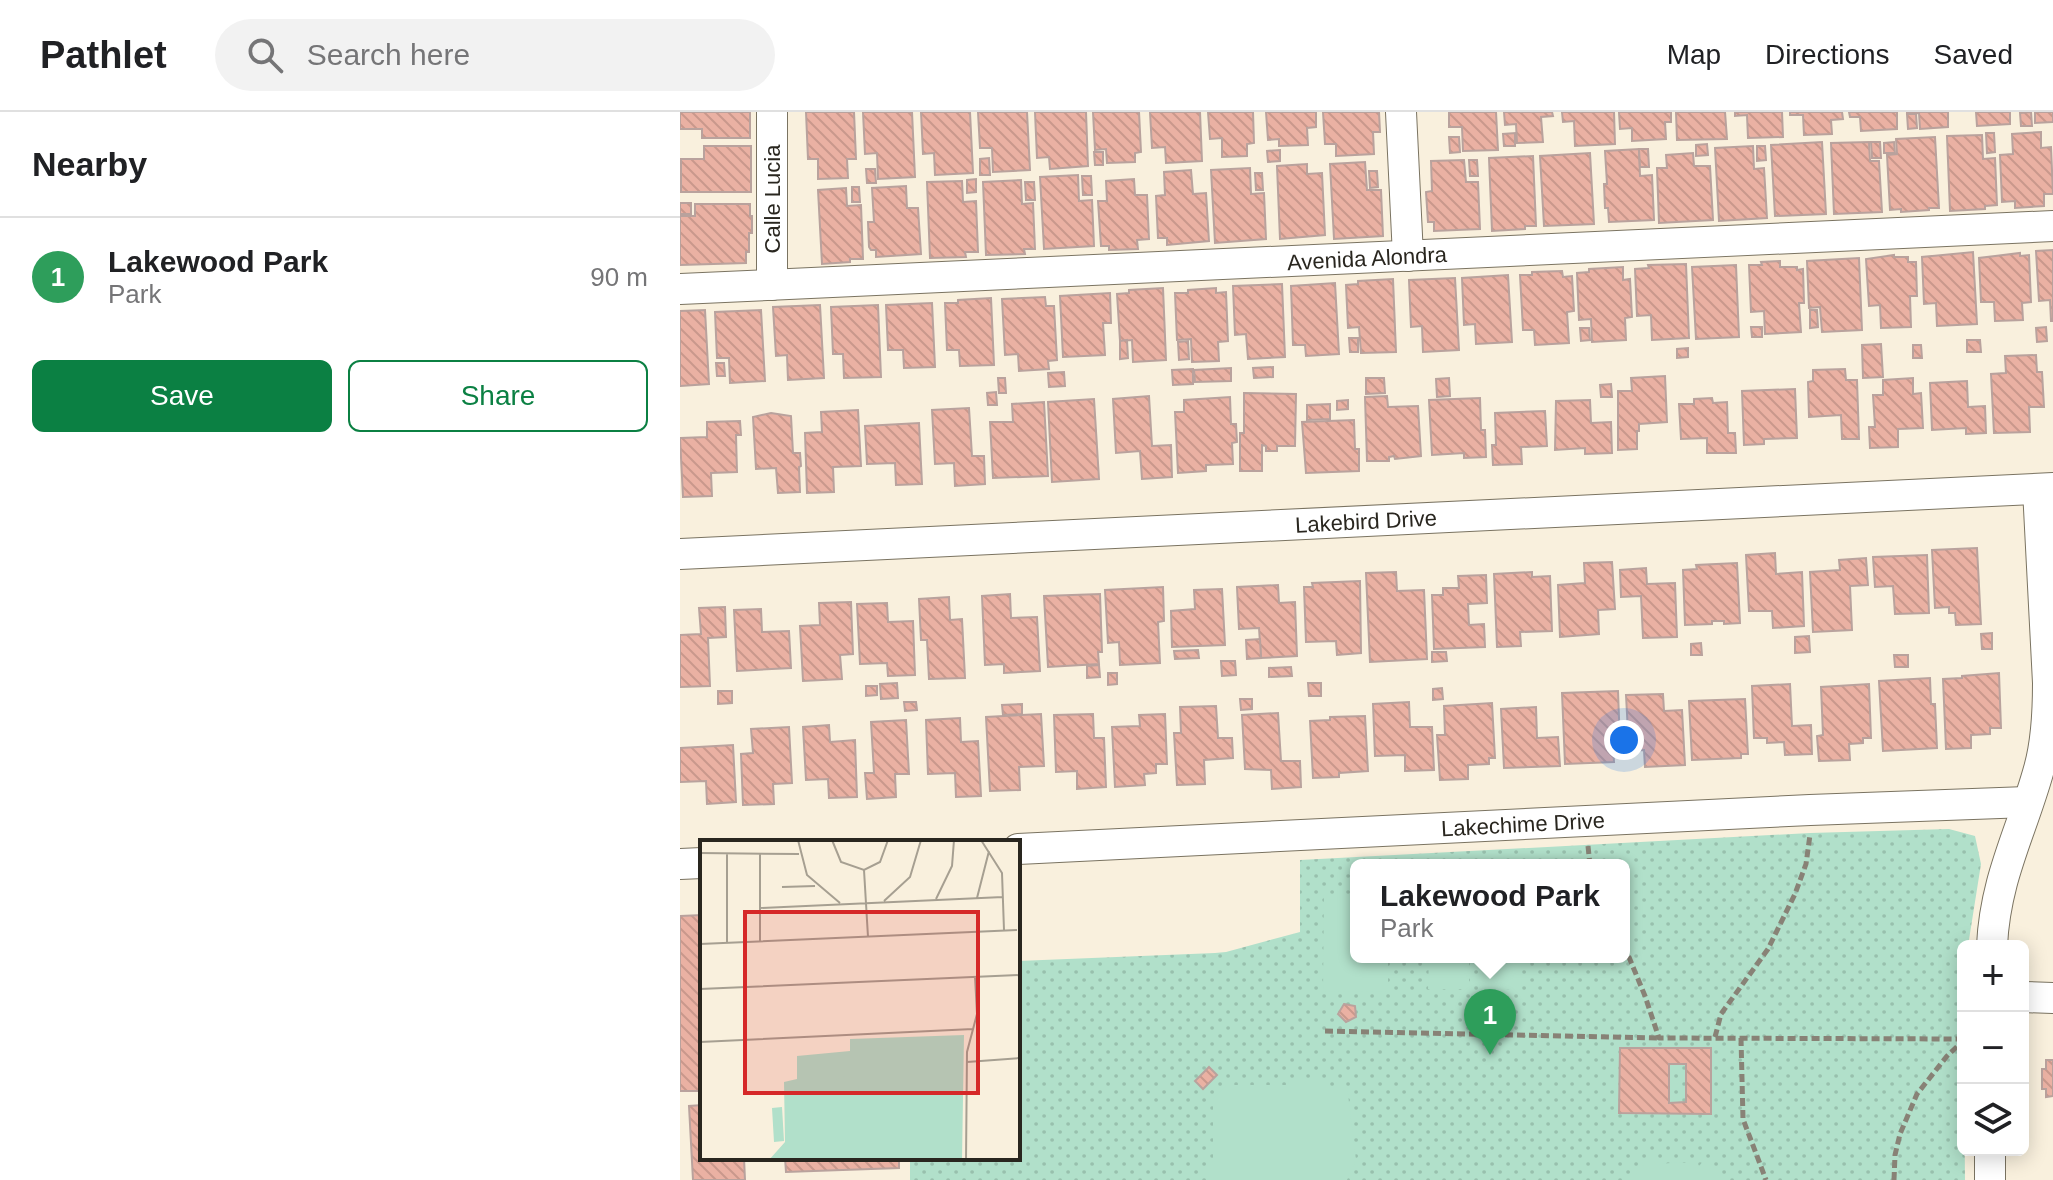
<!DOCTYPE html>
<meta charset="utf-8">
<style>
:root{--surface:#fff;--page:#f2f2f2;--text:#202124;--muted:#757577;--line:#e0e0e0;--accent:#0b8043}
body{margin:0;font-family:Arial,sans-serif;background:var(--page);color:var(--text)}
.controls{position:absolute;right:24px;bottom:24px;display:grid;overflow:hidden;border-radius:12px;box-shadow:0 4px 20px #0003}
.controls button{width:72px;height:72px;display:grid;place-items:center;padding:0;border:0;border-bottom:2px solid var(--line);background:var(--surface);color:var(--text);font:40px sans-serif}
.you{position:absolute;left:944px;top:628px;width:28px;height:28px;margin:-20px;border:6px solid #fff;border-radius:50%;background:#1a73e8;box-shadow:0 0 0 12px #1a73e833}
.badge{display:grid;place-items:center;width:52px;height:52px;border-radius:50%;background:var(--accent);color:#fff;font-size:26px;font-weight:700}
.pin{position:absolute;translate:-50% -66px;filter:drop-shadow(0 2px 4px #0008)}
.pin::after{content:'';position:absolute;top:42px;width:28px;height:24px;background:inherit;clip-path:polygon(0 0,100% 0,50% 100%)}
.popup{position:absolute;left:670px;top:747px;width:280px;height:104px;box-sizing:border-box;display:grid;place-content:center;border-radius:12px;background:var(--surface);filter:drop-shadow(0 2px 6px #0005);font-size:26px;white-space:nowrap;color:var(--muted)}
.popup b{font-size:30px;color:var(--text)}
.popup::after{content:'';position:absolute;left:50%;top:100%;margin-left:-16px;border:16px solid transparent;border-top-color:var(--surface)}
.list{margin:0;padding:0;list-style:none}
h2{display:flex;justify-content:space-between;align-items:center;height:104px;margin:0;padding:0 32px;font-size:34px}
h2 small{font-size:26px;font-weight:400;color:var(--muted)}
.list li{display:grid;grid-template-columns:52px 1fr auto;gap:24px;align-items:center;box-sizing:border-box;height:120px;padding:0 32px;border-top:2px solid var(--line)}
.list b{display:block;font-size:30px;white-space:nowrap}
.list p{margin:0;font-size:26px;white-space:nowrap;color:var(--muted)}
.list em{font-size:26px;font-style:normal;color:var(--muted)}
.actions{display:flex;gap:16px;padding:24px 32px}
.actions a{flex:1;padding:18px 0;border:2px solid var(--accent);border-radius:12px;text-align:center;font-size:28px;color:var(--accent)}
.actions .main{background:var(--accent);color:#fff}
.icon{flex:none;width:44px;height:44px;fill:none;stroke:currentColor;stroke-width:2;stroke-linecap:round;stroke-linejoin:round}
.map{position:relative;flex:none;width:1373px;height:1068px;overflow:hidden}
header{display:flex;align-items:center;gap:48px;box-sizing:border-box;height:112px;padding:0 40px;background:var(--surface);border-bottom:2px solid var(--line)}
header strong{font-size:38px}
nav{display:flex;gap:44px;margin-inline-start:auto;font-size:28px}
.search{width:560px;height:72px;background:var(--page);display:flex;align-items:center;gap:20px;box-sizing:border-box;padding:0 28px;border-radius:44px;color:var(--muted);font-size:30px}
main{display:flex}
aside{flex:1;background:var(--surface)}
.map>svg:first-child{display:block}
.grass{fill:url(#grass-dots);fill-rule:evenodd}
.pitch{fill:#b1e0ca}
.building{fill:url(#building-back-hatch);stroke:#b9a29d;stroke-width:2;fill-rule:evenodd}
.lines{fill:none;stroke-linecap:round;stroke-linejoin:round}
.minor-casing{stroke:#7a7361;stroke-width:32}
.path{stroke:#888276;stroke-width:5;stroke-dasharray:8 4;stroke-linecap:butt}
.minor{stroke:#fff;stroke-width:30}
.labels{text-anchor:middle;stroke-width:7;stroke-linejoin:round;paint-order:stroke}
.street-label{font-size:22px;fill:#29261f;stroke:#fff}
.inset-road{fill:none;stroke:#a69f91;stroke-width:2}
.view{fill:#d62828;fill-opacity:0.15;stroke:#d62828;stroke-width:4}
.inset-edge{fill:none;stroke:#29261f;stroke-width:4}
</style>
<header>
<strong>Pathlet</strong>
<div class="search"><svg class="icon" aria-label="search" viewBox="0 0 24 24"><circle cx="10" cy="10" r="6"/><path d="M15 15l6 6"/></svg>Search here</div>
<nav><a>Map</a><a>Directions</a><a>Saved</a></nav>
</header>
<main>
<aside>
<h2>Nearby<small></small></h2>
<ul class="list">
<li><span class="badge" style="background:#2e9e5b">1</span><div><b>Lakewood Park</b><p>Park</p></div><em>90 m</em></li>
</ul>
<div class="actions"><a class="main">Save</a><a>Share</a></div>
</aside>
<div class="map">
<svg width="1373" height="1068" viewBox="0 0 1373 1068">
<defs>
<pattern id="grass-dots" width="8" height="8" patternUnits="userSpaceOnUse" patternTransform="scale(2)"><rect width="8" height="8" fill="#b1e0ca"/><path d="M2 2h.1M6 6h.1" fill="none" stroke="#98c0ad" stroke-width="1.8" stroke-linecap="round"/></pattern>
<pattern id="building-back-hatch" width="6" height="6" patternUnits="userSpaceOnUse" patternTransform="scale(2)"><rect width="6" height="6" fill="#eab1a3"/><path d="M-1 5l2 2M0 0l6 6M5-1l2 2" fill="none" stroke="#c9988c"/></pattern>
</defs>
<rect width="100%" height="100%" fill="#f9f0dd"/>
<path class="grass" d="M1269,717L1295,724L1301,752L1288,834H1283L1285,1068H230V1046H338V849L535,841L546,840L620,820V748L1130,721ZM676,753H944V845H676Z"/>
<g class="pitch">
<polygon points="644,782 676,782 676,845 708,845 708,880 643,879"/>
<polygon points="749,845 789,845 789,877 748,877"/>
<polygon points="801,845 842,845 841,878 800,877"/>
<polygon points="609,967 644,967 644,974 667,974 676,1048 667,1068 526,1068 526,1050 533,1049 533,987 547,973 608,973"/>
<path d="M971,1046L977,1053C992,1050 1004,1049 1019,1054L1025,1047L1047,1068H948Z"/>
</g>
<g class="building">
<polygon points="0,0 70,0 70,26 22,26 22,17 0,17"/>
<polygon points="126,0 174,0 176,47 167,47 168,66 138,67 138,47 128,47"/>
<polygon points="183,0 232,0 235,65 198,67 197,41 185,42"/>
<polygon points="241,0 290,0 293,61 255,63 254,41 243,42"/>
<polygon points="298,0 347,0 350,58 313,60 312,36 300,36"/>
<polygon points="355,0 406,0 408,54 370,57 369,45 357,46"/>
<polygon points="413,0 459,0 461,40 455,41 455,50 427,51 426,37 415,38"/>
<polygon points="470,0 520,0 522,49 486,51 485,35 472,36"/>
<polygon points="528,0 573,0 574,31 567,32 567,44 542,45 542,26 530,27"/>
<polygon points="586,0 636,0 636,15 627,16 628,33 599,34 599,27 588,28"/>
<polygon points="643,0 699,0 700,20 693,20 694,42 656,44 656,32 645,32"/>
<polygon points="769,0 816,0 818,38 783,39 782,15 769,15"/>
<polygon points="824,0 872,0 873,4 861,5 863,30 837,31 836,12 825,13"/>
<polygon points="882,0 934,0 935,32 895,34 894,9 883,10"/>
<polygon points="939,0 991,0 991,10 985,10 986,27 952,29 952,16 940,17"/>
<polygon points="996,0 1045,0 1047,27 997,28"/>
<polygon points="1055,0 1102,0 1103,25 1068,26 1067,3 1055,4"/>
<polygon points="1110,0 1162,0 1163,7 1151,8 1152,22 1124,23 1123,3 1110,3"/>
<polygon points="1169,0 1217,0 1217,17 1181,19 1180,5 1170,5"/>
<polygon points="1227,0 1268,0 1268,15 1240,17 1239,1 1227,2"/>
<polygon points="1296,0 1330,0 1330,12 1297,14"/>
<polygon points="1351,0 1352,14 1341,14 1340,1"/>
<polygon points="1355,0 1373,0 1373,10 1355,11"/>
<polygon points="1227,2 1236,2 1237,16 1228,17"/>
<polygon points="1361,20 1361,36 1371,35 1373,82 1364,82 1364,94 1335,96 1335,89 1322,90 1320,43 1333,42 1332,22"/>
<polygon points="835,21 835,34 824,34 823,22"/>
<polygon points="1306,21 1314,21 1315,40 1307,41"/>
<polygon points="1302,23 1303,47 1315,46 1317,93 1305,94 1305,97 1270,99 1267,24"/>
<polygon points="769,25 779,25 780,40 770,41"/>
<polygon points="1255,25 1259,96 1249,96 1249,98 1221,100 1221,97 1210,98 1207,43 1217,42 1216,27"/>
<polygon points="1142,30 1146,102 1095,104 1091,33"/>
<polygon points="1189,30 1190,49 1199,49 1202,100 1154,102 1151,31"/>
<polygon points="1191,30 1200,30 1201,46 1192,46"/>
<polygon points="1214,30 1215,41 1204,41 1204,31"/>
<polygon points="1027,32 1028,43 1016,44 1016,33"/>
<polygon points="24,34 71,34 71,80 1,80 1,47 24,47"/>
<polygon points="1073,34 1074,57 1084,56 1087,106 1039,109 1035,36"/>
<polygon points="1077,34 1085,34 1086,48 1077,49"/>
<polygon points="959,37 960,64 972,63 974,108 929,110 928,96 925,96 924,72 927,72 925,39"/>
<polygon points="959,37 968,37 969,55 960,55"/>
<polygon points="600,38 600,49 588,50 587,39"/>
<polygon points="414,40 423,40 423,53 415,53"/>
<polygon points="910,41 914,112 864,114 860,44"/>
<polygon points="1013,41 1014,54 1030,54 1033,108 979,111 977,56 987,56 986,43"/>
<polygon points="853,44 856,114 845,114 845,117 812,119 809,46"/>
<polygon points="309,46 310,63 300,63 300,47"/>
<polygon points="784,48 786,70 798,70 800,117 754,119 754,110 748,110 746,80 752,79 751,49"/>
<polygon points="789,48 797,48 798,64 790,64"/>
<polygon points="685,50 687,78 701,78 703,124 654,127 650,52"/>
<polygon points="627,52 627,62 642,61 645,123 600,127 597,54"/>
<polygon points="570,56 571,82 584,81 586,127 535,131 531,58"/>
<polygon points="186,57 195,57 196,71 187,71"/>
<polygon points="511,58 513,82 526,81 529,129 487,133 487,126 478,126 476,84 485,83 484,60"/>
<polygon points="689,59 697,59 698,75 690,76"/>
<polygon points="575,61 582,61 583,78 576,78"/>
<polygon points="398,63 399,89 412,88 414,134 364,137 360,65"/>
<polygon points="402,64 411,64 412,83 403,83"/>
<polygon points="296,67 296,80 287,81 287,68"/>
<polygon points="454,67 455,83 467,83 469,127 457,128 458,137 429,138 429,134 421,134 418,89 427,89 426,69"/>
<polygon points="341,68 342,92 353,91 355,137 344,137 345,142 306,143 303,70"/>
<polygon points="282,69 283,90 296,89 298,140 285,140 286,145 250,146 247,70"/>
<polygon points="345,70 354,70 355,88 346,88"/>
<polygon points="226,74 227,96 238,96 241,142 196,145 196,138 191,138 189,135 188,110 194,110 192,76"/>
<polygon points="172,75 179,75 180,90 172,90"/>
<polygon points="166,76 167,94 181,93 183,147 170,147 170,150 142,152 138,78"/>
<rect x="0" y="91" width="11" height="11"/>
<polygon points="15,92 70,92 70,104 72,104 72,121 69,121 69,140 66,140 66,151 0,153 0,104 15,104"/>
<polygon points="1373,138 1373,209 1371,209 1370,188 1359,189 1356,139"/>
<polygon points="1293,140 1297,212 1257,214 1256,191 1244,192 1242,145"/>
<polygon points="1340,141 1340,144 1349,143 1351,190 1342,191 1343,208 1315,209 1314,190 1301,190 1299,146"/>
<polygon points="1214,143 1214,145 1228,145 1228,150 1236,150 1237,184 1230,184 1231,215 1201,216 1200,193 1189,194 1186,147"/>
<polygon points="1179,146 1182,218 1142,220 1140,195 1129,196 1127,149"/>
<polygon points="1100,149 1100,155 1117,155 1117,158 1123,157 1124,191 1119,191 1121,220 1085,222 1084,199 1071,200 1069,153 1082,153 1081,150"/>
<polygon points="1006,152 1009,226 972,228 971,203 957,204 955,157 969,156 968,153"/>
<polygon points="1056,153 1059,225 1016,227 1012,155"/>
<polygon points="943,155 943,168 950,167 952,205 945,206 946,228 912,230 911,207 899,208 897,161 909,160 909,157"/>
<polygon points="882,159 883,165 892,164 894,199 887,200 889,231 855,233 854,218 843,218 840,163 852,163 852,160"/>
<polygon points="828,163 832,230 796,232 795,212 784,213 782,166"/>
<polygon points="775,166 779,238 743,240 742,214 731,215 729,168"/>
<polygon points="713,167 716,240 681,241 679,215 668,216 666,173 678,172 678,169"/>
<polygon points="655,171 659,242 626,244 625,233 613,233 611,174"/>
<polygon points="602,172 605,245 568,247 566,222 555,223 553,174"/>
<polygon points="483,176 486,248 453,250 452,228 440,229 437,182 449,181 449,178"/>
<polygon points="536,176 536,181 546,180 548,229 538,230 539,249 512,250 511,227 497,228 495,181 508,181 508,178"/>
<polygon points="430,181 431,211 423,211 425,243 383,245 380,184"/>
<polygon points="365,185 366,194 374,194 377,248 368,249 369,257 339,259 338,242 325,243 322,187"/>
<polygon points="311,186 314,253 280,254 279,238 267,238 265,191 278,191 278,188"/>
<polygon points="252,191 255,255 224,256 223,238 208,238 206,193"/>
<polygon points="140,193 144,266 108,268 107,243 96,244 93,195"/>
<polygon points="198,193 201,265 164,266 163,242 153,242 151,195"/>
<polygon points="25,198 29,272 0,274 0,199"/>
<polygon points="81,198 85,269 50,271 49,246 37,246 35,200"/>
<polygon points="1130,198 1137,198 1138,215 1130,216"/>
<polygon points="1071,215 1082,215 1082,225 1072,225"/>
<polygon points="1366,215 1367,229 1357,230 1356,216"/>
<polygon points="900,216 909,216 910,228 901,229"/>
<polygon points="669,226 678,226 678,240 670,240"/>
<polygon points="447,228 448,246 440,247 440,229"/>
<polygon points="1287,228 1300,228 1301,240 1287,240"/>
<polygon points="508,229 509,247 499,248 498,230"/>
<polygon points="1201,232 1203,265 1183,266 1182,233"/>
<polygon points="1233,233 1241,233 1242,246 1233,246"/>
<polygon points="1008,236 1008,245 997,246 997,237"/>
<polygon points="1356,243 1357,260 1362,260 1364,295 1349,295 1350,320 1314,321 1311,262 1326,261 1325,244"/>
<polygon points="36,251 44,251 45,264 37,264"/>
<polygon points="593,255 593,265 574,266 573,256"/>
<polygon points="551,256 551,269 515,270 514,258"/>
<polygon points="513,257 513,272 493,273 492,258"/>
<polygon points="1165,257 1166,268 1177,268 1179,327 1162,327 1161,303 1129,305 1128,270 1133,269 1133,258"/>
<polygon points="384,260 385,274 369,275 368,261"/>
<polygon points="985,264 987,310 959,312 959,319 957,319 957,337 938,338 938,279 952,279 951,266"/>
<polygon points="318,266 325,266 326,281 319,281"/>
<polygon points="686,266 704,266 705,281 686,282"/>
<polygon points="769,266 770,284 757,285 756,267"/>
<polygon points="1233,266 1233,282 1241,281 1243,316 1218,317 1218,335 1190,336 1189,315 1195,315 1193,283 1203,283 1203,268"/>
<polygon points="1287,269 1288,295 1305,294 1306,321 1286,322 1286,316 1252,318 1250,271"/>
<polygon points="931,272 932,285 921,285 920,273"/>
<polygon points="1115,277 1117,326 1084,327 1084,332 1064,333 1062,279"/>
<polygon points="316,280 317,293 308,293 307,281"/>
<polygon points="564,281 616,282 615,334 597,334 597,339 586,339 586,334 582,333 582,359 560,359 560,321 564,321"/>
<polygon points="469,284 472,334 491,333 492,365 462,367 460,339 436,341 433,287"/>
<polygon points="707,284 708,295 738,294 741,344 715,347 714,344 709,345 709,349 687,349 685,285"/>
<polygon points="550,285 551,312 556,312 557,330 552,331 553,352 526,353 526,359 498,361 495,300 504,300 504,288"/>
<polygon points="800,286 801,318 805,318 806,345 784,346 784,341 752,343 749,288"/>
<polygon points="1032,286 1033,291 1047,290 1048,321 1055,321 1056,341 1027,341 1027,326 1001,327 999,292 1014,292 1014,287"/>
<polygon points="414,287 419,367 372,370 368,290"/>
<polygon points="668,288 668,297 657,298 657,289"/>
<polygon points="910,288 911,311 931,310 932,341 905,342 905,336 875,338 876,289"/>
<polygon points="364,290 368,364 313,366 310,310 333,310 332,292"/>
<polygon points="650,292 650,307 627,308 627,293"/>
<polygon points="289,296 292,344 304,344 305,372 275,374 274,351 255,352 252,298"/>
<polygon points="178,298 181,354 153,355 154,380 127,381 125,321 142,320 141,300"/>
<polygon points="865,299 867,334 841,335 842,352 813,353 812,333 816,333 815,301"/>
<polygon points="91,301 111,304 113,341 120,341 121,354 119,355 120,380 98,381 96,356 76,357 73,305"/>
<polygon points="674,308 675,337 679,337 679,359 626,361 622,310"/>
<polygon points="60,309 61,323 56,323 57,360 31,361 32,384 3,385 0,326 27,325 27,310"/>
<polygon points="239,311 242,372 216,373 215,351 187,352 185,314"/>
<polygon points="1297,436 1301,512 1276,513 1275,501 1269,501 1269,495 1255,496 1252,438"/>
<polygon points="1095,441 1096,462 1122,460 1124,514 1093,516 1092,499 1069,499 1066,443"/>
<polygon points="1247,443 1249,501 1215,502 1213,474 1195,475 1193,445"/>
<polygon points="1186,446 1188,473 1170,474 1172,518 1133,520 1130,460 1160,458 1159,448"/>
<polygon points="932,450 935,497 918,498 919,522 880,525 878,473 905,471 904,451"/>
<polygon points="1057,451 1060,511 1044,512 1044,509 1032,509 1032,512 1005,513 1003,458 1017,457 1016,453"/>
<polygon points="966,456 967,472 995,471 997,525 963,526 961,484 941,485 940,458"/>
<polygon points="716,460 717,479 744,478 747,547 690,550 686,461"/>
<polygon points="852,460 852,465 870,464 872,519 840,520 841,534 817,535 814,462"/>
<polygon points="806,463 807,491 788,492 789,513 804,512 805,535 754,537 752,483 763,483 763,476 779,476 778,464"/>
<polygon points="680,469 681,541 657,543 656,529 626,530 624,475 633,475 632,471"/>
<polygon points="598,473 599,491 615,490 617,544 581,546 579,516 559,517 557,475"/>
<polygon points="483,475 484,509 478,510 480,551 440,553 439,530 428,531 425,478"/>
<polygon points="542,477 545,533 492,535 491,499 515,497 514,478"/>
<polygon points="330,482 331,506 357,505 360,559 324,561 324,552 305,553 302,484"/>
<polygon points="420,482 422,540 418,540 419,552 368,555 364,484"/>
<polygon points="269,485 270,508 282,507 285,566 249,567 247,528 241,528 239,487"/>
<polygon points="171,490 173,542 160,543 162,567 123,569 120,514 140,513 139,491"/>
<polygon points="207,491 208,510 233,509 235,563 208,564 207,551 180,552 177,492"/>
<polygon points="45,495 46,525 28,526 30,574 0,575 0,523 21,522 19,496"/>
<polygon points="81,497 82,520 109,519 111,556 57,559 54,498"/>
<polygon points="1312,521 1312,537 1302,537 1301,522"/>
<polygon points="1129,524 1130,540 1115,541 1115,525"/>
<polygon points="580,527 581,546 567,547 566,528"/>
<polygon points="1021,531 1022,543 1011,543 1011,532"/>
<polygon points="518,538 519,546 495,547 494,539"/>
<polygon points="752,540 766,540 767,549 752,550"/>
<polygon points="1214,543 1228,543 1228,555 1215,555"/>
<polygon points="541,549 555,549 556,563 542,564"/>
<polygon points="419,553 420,565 407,566 407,554"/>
<polygon points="611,555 612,564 589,565 589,556"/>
<polygon points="428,561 437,561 437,572 428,573"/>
<polygon points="1319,561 1321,616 1310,616 1310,622 1291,623 1291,636 1266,637 1263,567 1282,566 1282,564"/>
<polygon points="1250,566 1251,592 1255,592 1257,636 1203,639 1199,569"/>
<polygon points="217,571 218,586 201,587 200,572"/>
<polygon points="628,571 641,571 641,584 629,584"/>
<polygon points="1110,572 1112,614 1131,613 1132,642 1105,643 1104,630 1087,631 1087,626 1074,626 1072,574"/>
<polygon points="1189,572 1191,626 1183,626 1183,631 1169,632 1170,648 1139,649 1137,624 1143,623 1141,575"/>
<polygon points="186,574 197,574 197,583 186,584"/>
<polygon points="762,576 763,587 753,588 753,577"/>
<polygon points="38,579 52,579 52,591 38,592"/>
<polygon points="938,579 940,632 933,632 934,650 885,652 882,581"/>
<polygon points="983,582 984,599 1002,598 1005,653 965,655 964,638 949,639 946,583"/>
<polygon points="560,587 572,587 572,597 561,598"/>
<polygon points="1065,587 1068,642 1061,642 1061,646 1012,648 1009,589"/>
<polygon points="224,590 236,590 237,598 225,599"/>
<polygon points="729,590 730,615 752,615 754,658 725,659 725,643 695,644 693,592"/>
<polygon points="812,591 815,646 809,646 809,652 788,653 788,667 760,668 757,623 765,623 764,594"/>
<polygon points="342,592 342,602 323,603 322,593"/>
<polygon points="536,594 538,626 552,626 553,646 524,648 525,672 497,673 494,621 501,621 500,595"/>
<polygon points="856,595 857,626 878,625 880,654 824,656 821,597"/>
<polygon points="598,601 601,649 620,649 621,675 592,677 591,658 565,657 562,603"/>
<polygon points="361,602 364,654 339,655 340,678 310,679 306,605"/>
<polygon points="413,602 414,626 424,626 426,675 397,677 397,659 376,660 374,603"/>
<polygon points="485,602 487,652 476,652 476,661 464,662 465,673 435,675 432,615 460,614 459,603"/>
<polygon points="685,604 688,659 659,661 659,665 633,666 630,609 650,608 650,605"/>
<polygon points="280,606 281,630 298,629 301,684 276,685 275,661 248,662 246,608"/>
<polygon points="226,608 229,662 215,662 216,685 187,687 185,661 194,661 191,610"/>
<polygon points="149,613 150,630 175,628 177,685 149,686 148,667 126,668 123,615"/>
<polygon points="109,615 112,671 93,672 94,692 63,693 61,642 73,641 71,617"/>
<polygon points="53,633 56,690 27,692 26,669 0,670 0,636"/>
<polygon points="22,803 22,979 0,979 0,804"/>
<polygon points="664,892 675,894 676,905 666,910 658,902"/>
<path d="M940,936H1031V1002L939,1001ZM989,952H1006V990L989,991Z"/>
<polygon points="1366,948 1373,948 1373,984 1366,985 1366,977 1362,977 1362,957 1366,957"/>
<polygon points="529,955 537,963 523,977 515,969"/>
<polygon points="22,993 22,1046 64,1046 65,1068 13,1068 9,994"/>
<polygon points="105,1046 219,1046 219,1056 106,1060"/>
</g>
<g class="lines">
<defs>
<g id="minor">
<polyline points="92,0 92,173"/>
<polyline points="721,0 728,144"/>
<polyline points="0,177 1373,114"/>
<polyline points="0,442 1373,376"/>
<polyline points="338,737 1130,698 1347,690"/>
<polyline points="0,752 22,751"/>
<path d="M1312,834C1315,766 1342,719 1359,657C1367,629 1368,600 1368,571L1358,377"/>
<polyline points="1343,885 1373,886"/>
<polyline points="1310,1068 1310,1038"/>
</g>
</defs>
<use href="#minor" class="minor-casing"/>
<g class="path">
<polyline points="908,734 910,753"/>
<polyline points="944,833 965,884 979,926 1283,927"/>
<polyline points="645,919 979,926"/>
<polyline points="1035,925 1041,902 1088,837 1115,782 1126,752 1130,723"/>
<polyline points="1061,926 1063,1007 1086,1068"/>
<polyline points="1214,1068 1215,1043 1220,1022 1237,982 1267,944 1283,929"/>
</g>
<use href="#minor" class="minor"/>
</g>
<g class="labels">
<g class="street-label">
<text transform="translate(92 87) rotate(-90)" y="8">Calle Lucia</text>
<text transform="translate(687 146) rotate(-3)" y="8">Avenida Alondra</text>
<text transform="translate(686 409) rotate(-3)" y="8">Lakebird Drive</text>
<text transform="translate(843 712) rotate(-3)" y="8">Lakechime Drive</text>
</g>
</g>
<g transform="translate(20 728)">
<rect width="320" height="320" fill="#f9f0dd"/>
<path d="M264,195L262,320H69L85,302L84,242L97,239V216L150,211V199Z" fill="#b1e0ca"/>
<path d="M133 249a13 13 0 1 1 26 0a13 13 0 1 1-26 0ZM82,267L84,301L74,302L72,268Z" fill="#b1e0ca"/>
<path class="inset-road" d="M98,0L107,35L140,63M132,0L141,22L164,30L180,22L188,0M281,0L302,33L304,90M0,13L99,14M60,14V102M164,30L168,97M82,47L115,46M277,58L289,11M236,59L252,26L254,0M184,61L210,37L221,0M60,68L303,57M27,103V13M0,104L317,90M0,149L320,135M0,202L273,189M267,222L320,218M266,320L267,212L277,174L275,136"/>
<path class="view" d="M45,72H278V253H45Z"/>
<rect width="320" height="320" class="inset-edge"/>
</g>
</svg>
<div class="controls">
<button>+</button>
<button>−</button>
<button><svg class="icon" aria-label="layers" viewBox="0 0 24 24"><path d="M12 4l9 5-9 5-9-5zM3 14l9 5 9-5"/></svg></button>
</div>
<div class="you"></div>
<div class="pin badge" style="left:810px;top:943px;background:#2e9e5b">1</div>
<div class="popup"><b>Lakewood Park</b>Park</div>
</div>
</main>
